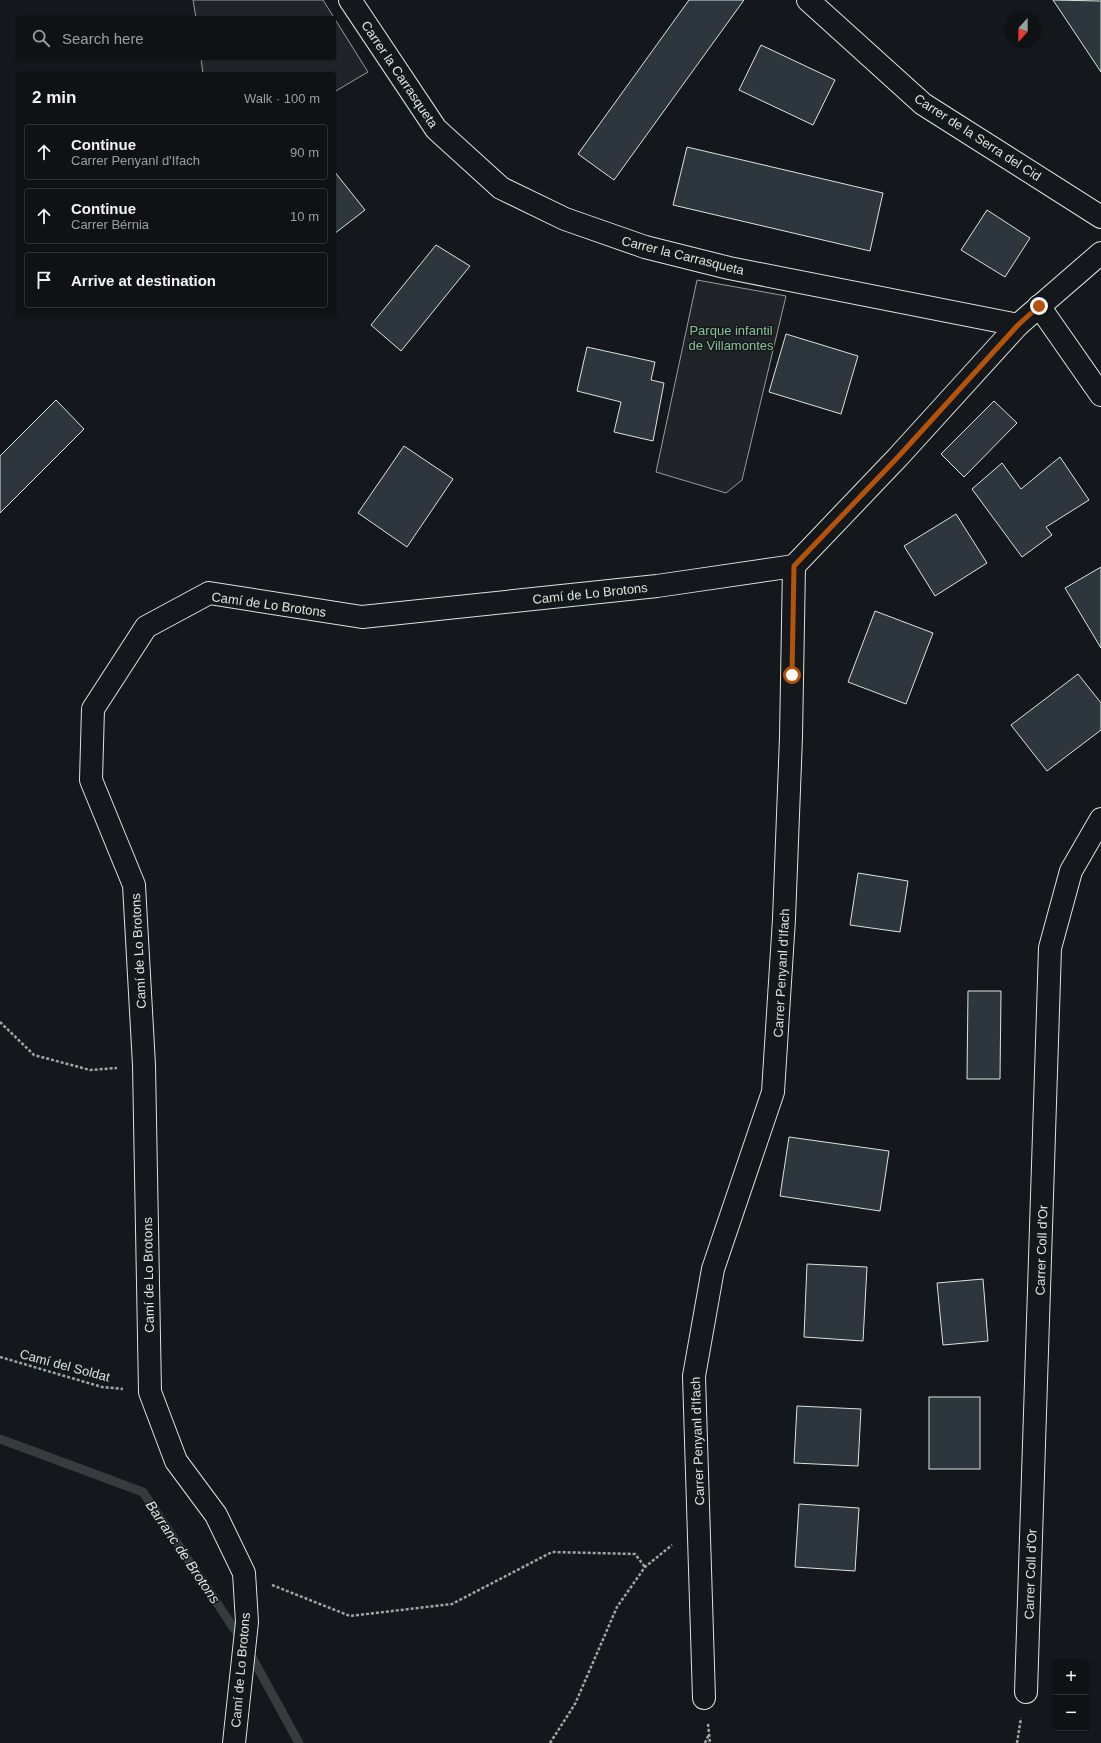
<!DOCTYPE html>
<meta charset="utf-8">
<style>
:root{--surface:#0f1215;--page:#181b1e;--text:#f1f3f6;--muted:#9b9ea0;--line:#2f3234}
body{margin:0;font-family:Arial,sans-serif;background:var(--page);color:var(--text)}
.controls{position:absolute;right:12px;bottom:12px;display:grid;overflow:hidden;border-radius:4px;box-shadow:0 1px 3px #0004}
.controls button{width:36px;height:36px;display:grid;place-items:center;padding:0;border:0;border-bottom:1px solid var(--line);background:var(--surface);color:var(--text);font:20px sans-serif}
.compass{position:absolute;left:1005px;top:12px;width:36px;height:36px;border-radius:50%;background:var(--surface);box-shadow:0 1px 3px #0004;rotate:201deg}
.stop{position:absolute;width:12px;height:12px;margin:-9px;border:3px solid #b45309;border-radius:50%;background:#fff}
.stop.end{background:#b45309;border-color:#fff;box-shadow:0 1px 4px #0008}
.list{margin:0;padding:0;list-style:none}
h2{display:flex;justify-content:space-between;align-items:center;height:52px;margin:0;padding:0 16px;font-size:17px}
h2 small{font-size:13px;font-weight:400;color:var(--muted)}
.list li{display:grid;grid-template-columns:26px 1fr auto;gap:12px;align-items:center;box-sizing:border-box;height:56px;margin:0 8px 8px;padding:0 8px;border:1px solid var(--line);border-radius:4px}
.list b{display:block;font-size:15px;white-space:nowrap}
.list p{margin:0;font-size:13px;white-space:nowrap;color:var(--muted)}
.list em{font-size:13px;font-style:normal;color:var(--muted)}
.icon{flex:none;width:22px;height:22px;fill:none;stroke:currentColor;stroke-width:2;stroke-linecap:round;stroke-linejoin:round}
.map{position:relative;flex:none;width:1101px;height:1743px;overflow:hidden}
.search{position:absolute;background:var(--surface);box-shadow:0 1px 3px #0004;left:16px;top:16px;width:320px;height:44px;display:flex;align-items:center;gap:10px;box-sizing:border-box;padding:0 14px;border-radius:4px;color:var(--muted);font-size:15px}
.panel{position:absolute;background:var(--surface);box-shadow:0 1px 3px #0004;left:16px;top:72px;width:320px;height:244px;border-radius:4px}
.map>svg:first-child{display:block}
.green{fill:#202428;stroke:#939e99}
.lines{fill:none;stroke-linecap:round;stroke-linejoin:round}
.stream{stroke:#363b3e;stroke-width:9}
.building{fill:#2c363c;stroke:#d8e6dc}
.street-casing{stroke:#d8e6dc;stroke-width:24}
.path{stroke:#9da8a2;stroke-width:2.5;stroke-dasharray:3 2;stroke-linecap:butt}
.street{stroke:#14181c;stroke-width:22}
.route{stroke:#b45309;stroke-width:5}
.labels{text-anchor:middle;stroke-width:3;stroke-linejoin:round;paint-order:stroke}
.street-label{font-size:13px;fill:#d8e6dc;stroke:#14181c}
.park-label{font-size:13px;fill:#8ac095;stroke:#14181c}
.water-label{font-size:14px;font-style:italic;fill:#d8e6dc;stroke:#14181c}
</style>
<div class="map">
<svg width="1101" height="1743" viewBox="0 0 1101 1743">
<rect width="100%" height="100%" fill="#14181c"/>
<g class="green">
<polygon points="193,0 323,0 368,72 334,92 334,74 203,74 201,58 334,58 334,18 196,18"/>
<polygon points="697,280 786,296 742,480 726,493 656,472"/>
</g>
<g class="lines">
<g class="stream">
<polyline points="0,1439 143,1492 241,1639"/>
<polyline points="248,1650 299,1743"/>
</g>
</g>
<g class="building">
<polygon points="689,0 744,0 614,180 578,154"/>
<polygon points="1053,0 1101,1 1101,72"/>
<polygon points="761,45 835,80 813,125 739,90"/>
<polygon points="687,147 883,193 870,251 673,205"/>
<polygon points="334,171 365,210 334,234"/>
<polygon points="987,210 1030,238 1005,277 961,250"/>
<polygon points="436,245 470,266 401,351 371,325"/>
<polygon points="786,334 858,356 841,414 769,392"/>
<polygon points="587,347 655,362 651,380 664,383 653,441 614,432 621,402 577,391"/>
<polygon points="56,400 84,429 0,513 0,456"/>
<polygon points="994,401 1017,423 964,477 941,454"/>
<polygon points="404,446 453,479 407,547 358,513"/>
<polygon points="1060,457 1089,500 1046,527 1052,535 1022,557 972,489 1002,463 1021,489"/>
<polygon points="956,514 987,563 935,596 904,546"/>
<polygon points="1101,567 1101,648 1065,588"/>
<polygon points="875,611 933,633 906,704 848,682"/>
<polygon points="1078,674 1101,703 1101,730 1047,771 1011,725"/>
<polygon points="858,873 908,881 900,932 850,925"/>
<polygon points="968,991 1001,991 1000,1079 967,1079"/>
<polygon points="789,1137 889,1151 880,1211 780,1196"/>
<polygon points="807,1264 867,1267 863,1341 804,1337"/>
<polygon points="983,1279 988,1341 943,1345 937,1283"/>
<rect x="929" y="1397" width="51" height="72"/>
<polygon points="797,1406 861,1409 858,1466 794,1463"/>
<polygon points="799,1504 859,1508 855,1571 795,1567"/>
</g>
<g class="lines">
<defs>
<g id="street">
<polyline points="350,0 436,129 501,188 565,219 645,247 729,268 1018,325"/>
<polyline points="808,0 923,104 1101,217"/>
<polyline points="1039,306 1101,395"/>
<polyline points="1026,1692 1050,948 1071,871 1101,819"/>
<polyline points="704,1698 694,1376 713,1269 773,1092 784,919 791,737 794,566 898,457 1018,325 1101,253"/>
<polyline points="234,1743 247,1622 244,1573 216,1515 176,1461 150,1392 144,1065 134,885 91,780 93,709 146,627 209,593 362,617 657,586 794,566"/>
</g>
</defs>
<use href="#street" class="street-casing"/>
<g class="path">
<polyline points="0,1022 34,1055 90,1070 117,1068"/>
<polyline points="0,1357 102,1387 123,1389"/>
<polyline points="272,1585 350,1616 452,1604 552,1552 635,1554 645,1567"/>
<polyline points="708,1724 710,1743"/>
<polyline points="550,1743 575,1704 617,1607 645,1567 672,1545"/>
<polyline points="705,1743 709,1734"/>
<polyline points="1017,1743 1021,1718"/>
</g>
<use href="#street" class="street"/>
</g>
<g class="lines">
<polyline class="route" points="792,675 794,566 898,457 1018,325 1039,306"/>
</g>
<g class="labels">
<g class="street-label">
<text transform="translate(400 74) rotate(56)" y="5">Carrer la Carrasqueta</text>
<text transform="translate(978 137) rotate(33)" y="5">Carrer de la Serra del Cid</text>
<text transform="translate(683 255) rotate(14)" y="5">Carrer la Carrasqueta</text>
<text transform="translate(590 593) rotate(-6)" y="5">Camí de Lo Brotons</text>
<text transform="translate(269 604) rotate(8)" y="5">Camí de Lo Brotons</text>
<text transform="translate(138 951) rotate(-93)" y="5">Camí de Lo Brotons</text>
<text transform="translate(781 973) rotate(-87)" y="5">Carrer Penyanl d'Ifach</text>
<text transform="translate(1041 1250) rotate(-88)" y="5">Carrer Coll d'Or</text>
<text transform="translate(148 1275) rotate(-91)" y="5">Camí de Lo Brotons</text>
<text transform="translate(65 1365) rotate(15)" y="5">Camí del Soldat</text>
<text transform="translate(697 1441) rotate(-92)" y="5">Carrer Penyanl d'Ifach</text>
<text transform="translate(1030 1574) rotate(-88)" y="5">Carrer Coll d'Or</text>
<text transform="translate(240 1670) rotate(-85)" y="5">Camí de Lo Brotons</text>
</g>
<g class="park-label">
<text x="731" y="335">Parque infantil<tspan x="731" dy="15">de Villamontes</tspan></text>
</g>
<g class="water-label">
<text transform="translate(183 1552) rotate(56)" y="5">Barranc de Brotons</text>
</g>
</g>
</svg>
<div class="controls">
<button>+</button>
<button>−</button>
</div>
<svg class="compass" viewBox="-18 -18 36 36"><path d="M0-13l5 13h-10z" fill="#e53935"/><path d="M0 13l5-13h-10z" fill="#9b9ea0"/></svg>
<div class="stop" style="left:792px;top:675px"></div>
<div class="stop end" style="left:1039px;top:306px"></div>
<div class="search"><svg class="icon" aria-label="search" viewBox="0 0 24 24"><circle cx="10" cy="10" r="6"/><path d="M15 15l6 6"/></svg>Search here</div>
<section class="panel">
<h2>2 min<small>Walk · 100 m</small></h2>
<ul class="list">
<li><svg class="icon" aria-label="ahead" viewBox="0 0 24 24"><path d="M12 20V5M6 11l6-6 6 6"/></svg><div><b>Continue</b><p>Carrer Penyanl d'Ifach</p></div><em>90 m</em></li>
<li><svg class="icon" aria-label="ahead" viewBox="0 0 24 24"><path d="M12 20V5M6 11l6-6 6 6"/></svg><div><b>Continue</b><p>Carrer Bérnia</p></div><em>10 m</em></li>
<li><svg class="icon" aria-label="arrive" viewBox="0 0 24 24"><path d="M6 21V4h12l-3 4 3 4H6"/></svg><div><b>Arrive at destination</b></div></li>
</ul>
</section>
</div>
